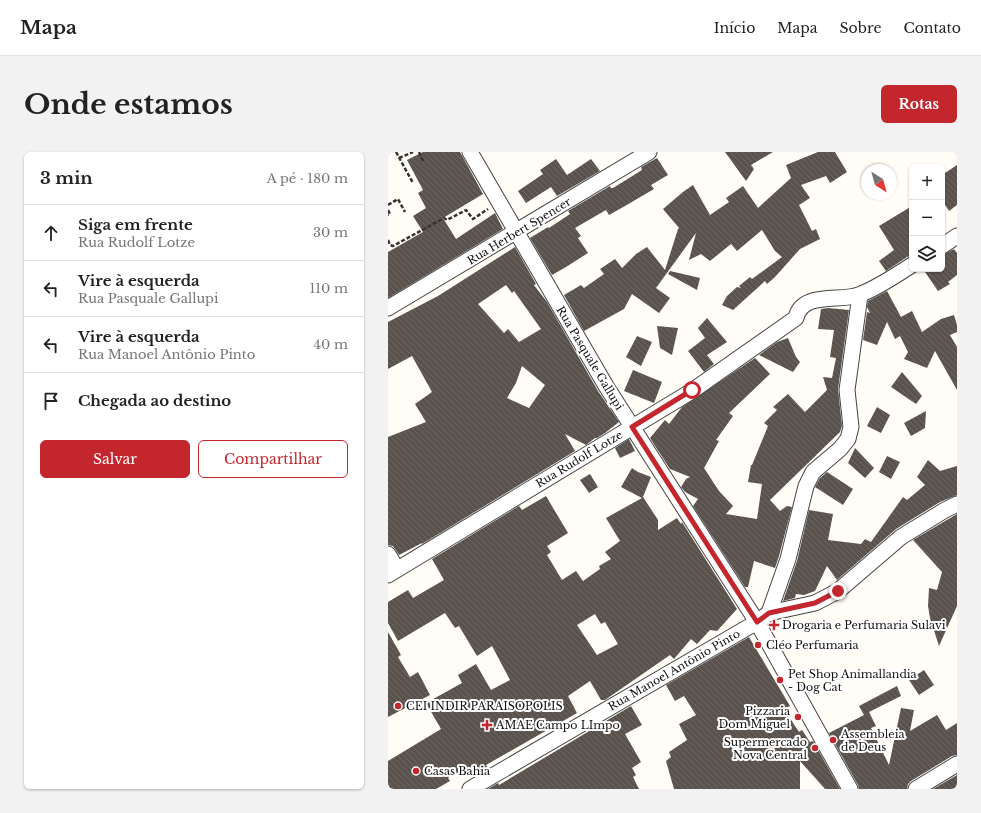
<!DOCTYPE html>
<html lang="pt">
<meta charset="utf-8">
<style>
:root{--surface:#fff;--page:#f2f2f2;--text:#222;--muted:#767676;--line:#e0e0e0;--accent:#c4262e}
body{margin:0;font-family:"Libre Baskerville",serif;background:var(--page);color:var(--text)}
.controls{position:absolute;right:12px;top:12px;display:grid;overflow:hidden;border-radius:6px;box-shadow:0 1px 3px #0004}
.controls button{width:36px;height:36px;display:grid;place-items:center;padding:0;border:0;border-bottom:1px solid var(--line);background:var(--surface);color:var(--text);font:20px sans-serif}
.compass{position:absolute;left:473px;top:12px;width:36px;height:36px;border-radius:50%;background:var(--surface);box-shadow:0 1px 3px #0004;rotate:143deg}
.stop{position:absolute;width:12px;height:12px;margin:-9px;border:3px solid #c4262e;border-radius:50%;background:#fff}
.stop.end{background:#c4262e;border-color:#fff;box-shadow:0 1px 4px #0008}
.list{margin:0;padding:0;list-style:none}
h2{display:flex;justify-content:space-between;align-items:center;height:52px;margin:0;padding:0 16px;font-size:17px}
h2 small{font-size:13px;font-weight:400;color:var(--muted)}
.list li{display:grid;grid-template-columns:26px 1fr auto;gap:12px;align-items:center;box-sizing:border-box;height:56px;padding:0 16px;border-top:1px solid var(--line)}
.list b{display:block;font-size:15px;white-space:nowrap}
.list p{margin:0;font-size:13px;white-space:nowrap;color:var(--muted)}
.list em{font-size:13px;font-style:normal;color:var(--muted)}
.actions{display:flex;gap:8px;padding:12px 16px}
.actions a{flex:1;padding:9px 0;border:1px solid var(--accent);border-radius:6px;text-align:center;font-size:14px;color:var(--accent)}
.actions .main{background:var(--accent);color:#fff}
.icon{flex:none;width:22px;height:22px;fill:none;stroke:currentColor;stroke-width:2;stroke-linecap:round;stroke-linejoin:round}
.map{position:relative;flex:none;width:569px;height:637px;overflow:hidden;border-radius:6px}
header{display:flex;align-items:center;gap:24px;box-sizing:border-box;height:56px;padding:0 20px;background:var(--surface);border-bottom:1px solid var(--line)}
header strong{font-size:19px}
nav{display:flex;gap:22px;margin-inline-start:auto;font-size:14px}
.intro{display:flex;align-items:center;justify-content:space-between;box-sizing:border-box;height:96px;padding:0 24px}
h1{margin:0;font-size:28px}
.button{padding:10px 18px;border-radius:6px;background:var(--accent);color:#fff;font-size:14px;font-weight:700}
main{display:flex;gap:24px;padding:0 24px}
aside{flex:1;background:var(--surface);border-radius:6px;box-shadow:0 1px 3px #0004}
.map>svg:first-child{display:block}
.building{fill:url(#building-back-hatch);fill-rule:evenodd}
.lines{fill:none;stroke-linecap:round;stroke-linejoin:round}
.minor-casing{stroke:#444;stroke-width:17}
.path{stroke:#333;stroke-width:2.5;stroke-dasharray:4 2;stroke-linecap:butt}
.minor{stroke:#fff;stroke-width:15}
.route{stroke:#c4262e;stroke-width:5}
.poi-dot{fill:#c4262e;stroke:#fff;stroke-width:1.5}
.labels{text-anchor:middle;stroke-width:4;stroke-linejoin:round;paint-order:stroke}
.street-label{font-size:11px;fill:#111;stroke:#fff}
.poi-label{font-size:11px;fill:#111;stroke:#fff;text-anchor:start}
</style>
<header>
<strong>Mapa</strong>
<nav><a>Início</a><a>Mapa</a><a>Sobre</a><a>Contato</a></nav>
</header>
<div class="intro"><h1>Onde estamos</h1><a class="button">Rotas</a></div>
<main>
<aside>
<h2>3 min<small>A pé · 180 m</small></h2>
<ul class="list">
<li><svg class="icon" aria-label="ahead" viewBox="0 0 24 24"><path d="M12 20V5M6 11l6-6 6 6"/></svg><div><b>Siga em frente</b><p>Rua Rudolf Lotze</p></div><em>30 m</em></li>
<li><svg class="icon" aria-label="left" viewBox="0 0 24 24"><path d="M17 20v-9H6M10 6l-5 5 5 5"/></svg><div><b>Vire à esquerda</b><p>Rua Pasquale Gallupi</p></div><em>110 m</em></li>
<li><svg class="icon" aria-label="left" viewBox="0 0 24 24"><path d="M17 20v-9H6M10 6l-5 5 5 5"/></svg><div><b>Vire à esquerda</b><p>Rua Manoel Antônio Pinto</p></div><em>40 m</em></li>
<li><svg class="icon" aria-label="arrive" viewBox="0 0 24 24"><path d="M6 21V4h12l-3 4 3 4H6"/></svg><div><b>Chegada ao destino</b></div></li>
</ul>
<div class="actions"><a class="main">Salvar</a><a>Compartilhar</a></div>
</aside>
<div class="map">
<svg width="569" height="637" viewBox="0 0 569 637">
<defs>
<pattern id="building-back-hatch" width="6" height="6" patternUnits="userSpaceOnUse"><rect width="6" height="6" fill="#5a524d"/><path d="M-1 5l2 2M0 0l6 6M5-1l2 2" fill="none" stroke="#6d6662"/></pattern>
</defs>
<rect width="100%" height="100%" fill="#fffdf5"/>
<g class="building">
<polygon points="35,0 72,0 95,42 55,66 68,87 107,61 115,77 0,146 0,100 35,80 25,64 38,56 30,41 35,38 19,8"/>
<polygon points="337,0 385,0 363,13 366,17 358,29"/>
<polygon points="430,0 447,0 459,20 442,31 438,24 413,33 422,46 411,53 424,79 428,77 432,87 412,97 387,125 379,132 377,129 345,158 334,153 339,144 349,135 353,136 351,134 362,125 364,127 394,105 387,99 374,78 349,99 343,92 322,109 313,102 301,108 308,81 268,136 282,146 271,161 244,142 236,157 196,179 176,143 193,133 196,136 216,122 212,117 227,107 234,116 248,102 259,95 277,118 290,77 291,76 275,57 295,40 305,33 322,63 341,50 338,46 355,34 370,56 403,26 398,13"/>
<polygon points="269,6 280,23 263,33 266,37 237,54 221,63 218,58 187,76 193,84 190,86 200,101 178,115 164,123 142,86 160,75 161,76 182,62 180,59 222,34 223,36 225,36 254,18 253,15"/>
<polygon points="168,7 179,23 203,7 212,19 169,44 163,35 138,51 130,39 155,22 152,18"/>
<polygon points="569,13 569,53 561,59 554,48 554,23"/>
<polygon points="524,54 524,104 519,105 498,119 491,109 506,98 491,74"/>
<path d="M127,95L148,132L146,133L159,150L210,239L231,270L217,281L209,286H207L198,293L177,282L187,299L34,392V391L11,403L5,394L0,393V285L38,270L27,252L44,240L24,204L0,217V170L50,144ZM118,133L124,141L126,139L153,177L131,190L120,177L116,181L90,152ZM134,214L157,233L141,256L119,246L128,231Z"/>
<polygon points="566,97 569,101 569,123 560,130 562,132 550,139 535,117 554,117 554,103"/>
<polygon points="282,119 312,126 309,138 280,122"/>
<polygon points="499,139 513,165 524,159 534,180 553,167 566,163 569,173 569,180 562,183 569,195 569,238 547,199 539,216 516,207 520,200 512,184 507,187 499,170 489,193 475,188 479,160 482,161 479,155 480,149"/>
<polygon points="440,156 461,158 450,237 454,274 452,280 382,348 392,359 399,354 404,355 391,404 387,416 366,409 360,435 357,435 305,354 310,347 297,340 293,335 298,327 302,325 282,317 262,286 277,268 281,272 294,255 367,206 382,222 341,261 345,264 328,288 331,289 316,316 331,339 345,354 338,362 369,367 374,332 360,330 363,313 364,313 380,274 376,271 389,258 385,255 400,242 417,260 439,238 435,225 444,226 448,206 442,205 446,178 430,177 433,157"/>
<polygon points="319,166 339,190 319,203 326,212 316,220 300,199 317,186 310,176"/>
<polygon points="269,174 290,176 284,203 272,196"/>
<polygon points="249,184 264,190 253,214 238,205"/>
<polygon points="400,186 408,205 412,210 405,220 371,203 389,190"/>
<polygon points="245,218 274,230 266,251 236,239"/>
<polygon points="514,220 534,244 528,252 503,235"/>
<polygon points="489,255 502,263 493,281 479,274"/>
<polygon points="538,259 537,276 523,284 516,271"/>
<polygon points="241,287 247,299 232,306 227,296"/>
<polygon points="467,296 486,316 477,326 460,311"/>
<polygon points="499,304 512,310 503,327 491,320"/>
<polygon points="540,308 552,319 569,314 569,343 552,350 508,377 449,428 439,414 427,439 416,443 408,442 407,446 395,449 409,409 421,358 445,362 440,388 473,392 477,387 483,390 515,345 519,348 537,333 529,325"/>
<path d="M244,316L250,320L263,325L255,345L270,368V378L289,366L293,372L294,370L349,457L329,479L322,478L309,492L303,487L286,507L282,503L217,548H213L202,529L180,544L189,561L98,613L100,616L85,625L80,615L60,626L62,629L48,637H0V609L53,577L38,551L74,531L70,523L88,512L103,538L122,528L104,494L89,504L71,474L67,476L57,461L10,489L0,471V450L20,438L25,446L56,428L44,407L131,354L134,358L158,344L180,381L159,394L163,400L159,403L174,428L188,419L195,429L212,417L211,414L223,407L217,400L232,389L218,366L254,346L233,335ZM207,462L213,472L217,470L230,492L209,503L189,473Z"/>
<polygon points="439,320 465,337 455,353 427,335 432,326"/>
<polygon points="202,322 210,335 201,341 192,328"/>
<polygon points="569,362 569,454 551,494 542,466 540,454 541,436 549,438 554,420 525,388"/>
<polygon points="0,480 13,503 10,505 22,525 30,520 42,543 0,565"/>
<polygon points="361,485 402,554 396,557 411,580 414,578 422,590 425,589 452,637 437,637 412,609 412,637 286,637 278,609 283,605 281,600 299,588 291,572 308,563 296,544 287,549 278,533"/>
<polygon points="536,518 546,533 531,543 521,528"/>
<polygon points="509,534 513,544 481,560 488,574 483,576 501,613 513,556 526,558 522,579 549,563 558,578 569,571 569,603 564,604 523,629 520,632 519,637 471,637 470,633 441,581 476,563 471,554"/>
<polygon points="243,554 254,573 237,582 253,610 244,616 248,623 245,625 251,637 100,637 110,631 111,633"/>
<polygon points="569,623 569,637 545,637"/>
</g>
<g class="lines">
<defs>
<g id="minor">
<polyline points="82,0 218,234 369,470 462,637"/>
<polyline points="554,94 569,84"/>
<polyline points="0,156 261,0"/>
<polyline points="0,402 9,417"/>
<path d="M0,423L304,239L408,166C414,138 455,151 473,142C491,135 508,123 524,113"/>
<polyline points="381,461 400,407 418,334 425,320 452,297 460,287 463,275 459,238 472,143"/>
<polyline points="82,637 369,470 381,461 427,451 450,439 513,385 557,358 569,352"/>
<polyline points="528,637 569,612"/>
</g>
</defs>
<use href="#minor" class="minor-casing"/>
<g class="path">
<polyline points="8,0 25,31"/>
<polyline points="31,0 35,9"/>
<polyline points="11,6 25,0"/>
<polyline points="0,53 10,47 17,60"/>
<polyline points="0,58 2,62 0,63"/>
<polyline points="0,88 2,93 5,94 56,66 59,68 78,58 85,67 100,57"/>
</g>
<use href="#minor" class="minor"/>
</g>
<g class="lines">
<polyline class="route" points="304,238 244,275 369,470 381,461 427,451 450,439"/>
</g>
<g class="poi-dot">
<path d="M384 467h4v4h4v4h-4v4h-4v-4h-4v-4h4z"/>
<circle cx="370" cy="493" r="4"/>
<circle cx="392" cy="528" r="4"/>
<circle cx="10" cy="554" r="4"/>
<circle cx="410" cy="565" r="4"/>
<path d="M97 567h4v4h4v4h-4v4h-4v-4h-4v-4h4z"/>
<circle cx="445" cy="588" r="4"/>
<circle cx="427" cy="596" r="4"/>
<circle cx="28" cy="619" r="4"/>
</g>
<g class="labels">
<g class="street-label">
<text transform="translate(131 79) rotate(-31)" y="4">Rua Herbert Spencer</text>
<text transform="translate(202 206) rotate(59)" y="4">Rua Pasquale Gallupi</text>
<text transform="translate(191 307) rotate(-31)" y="4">Rua Rudolf Lotze</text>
<text transform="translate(286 518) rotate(-30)" y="4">Rua Manoel Antônio Pinto</text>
</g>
<g class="poi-label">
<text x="394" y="477">Drogaria e Perfumaria Sulavi</text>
<text x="378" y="497">Cléo Perfumaria</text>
<text x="400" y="526">Pet Shop Animallandia<tspan x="400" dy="13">- Dog Cat</tspan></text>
<text x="18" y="558">CEI INDIR PARAISOPOLIS</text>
<text x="402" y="563" text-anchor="end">Pizzaria<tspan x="402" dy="13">Dom Miguel</tspan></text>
<text x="108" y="577">AMAE Campo LImpo</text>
<text x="453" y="586">Assembleia<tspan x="453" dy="13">de Deus</tspan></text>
<text x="419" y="594" text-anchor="end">Supermercado<tspan x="419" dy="13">Nova Central</tspan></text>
<text x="36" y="623">Casas Bahia</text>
</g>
</g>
</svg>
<div class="controls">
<button>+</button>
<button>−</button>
<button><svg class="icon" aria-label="layers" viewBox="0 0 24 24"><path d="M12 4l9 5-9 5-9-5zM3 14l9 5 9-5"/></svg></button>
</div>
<svg class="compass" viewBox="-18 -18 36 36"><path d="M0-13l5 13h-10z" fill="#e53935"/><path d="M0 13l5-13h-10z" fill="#767676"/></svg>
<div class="stop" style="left:304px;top:238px"></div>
<div class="stop end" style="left:450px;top:439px"></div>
</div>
</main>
